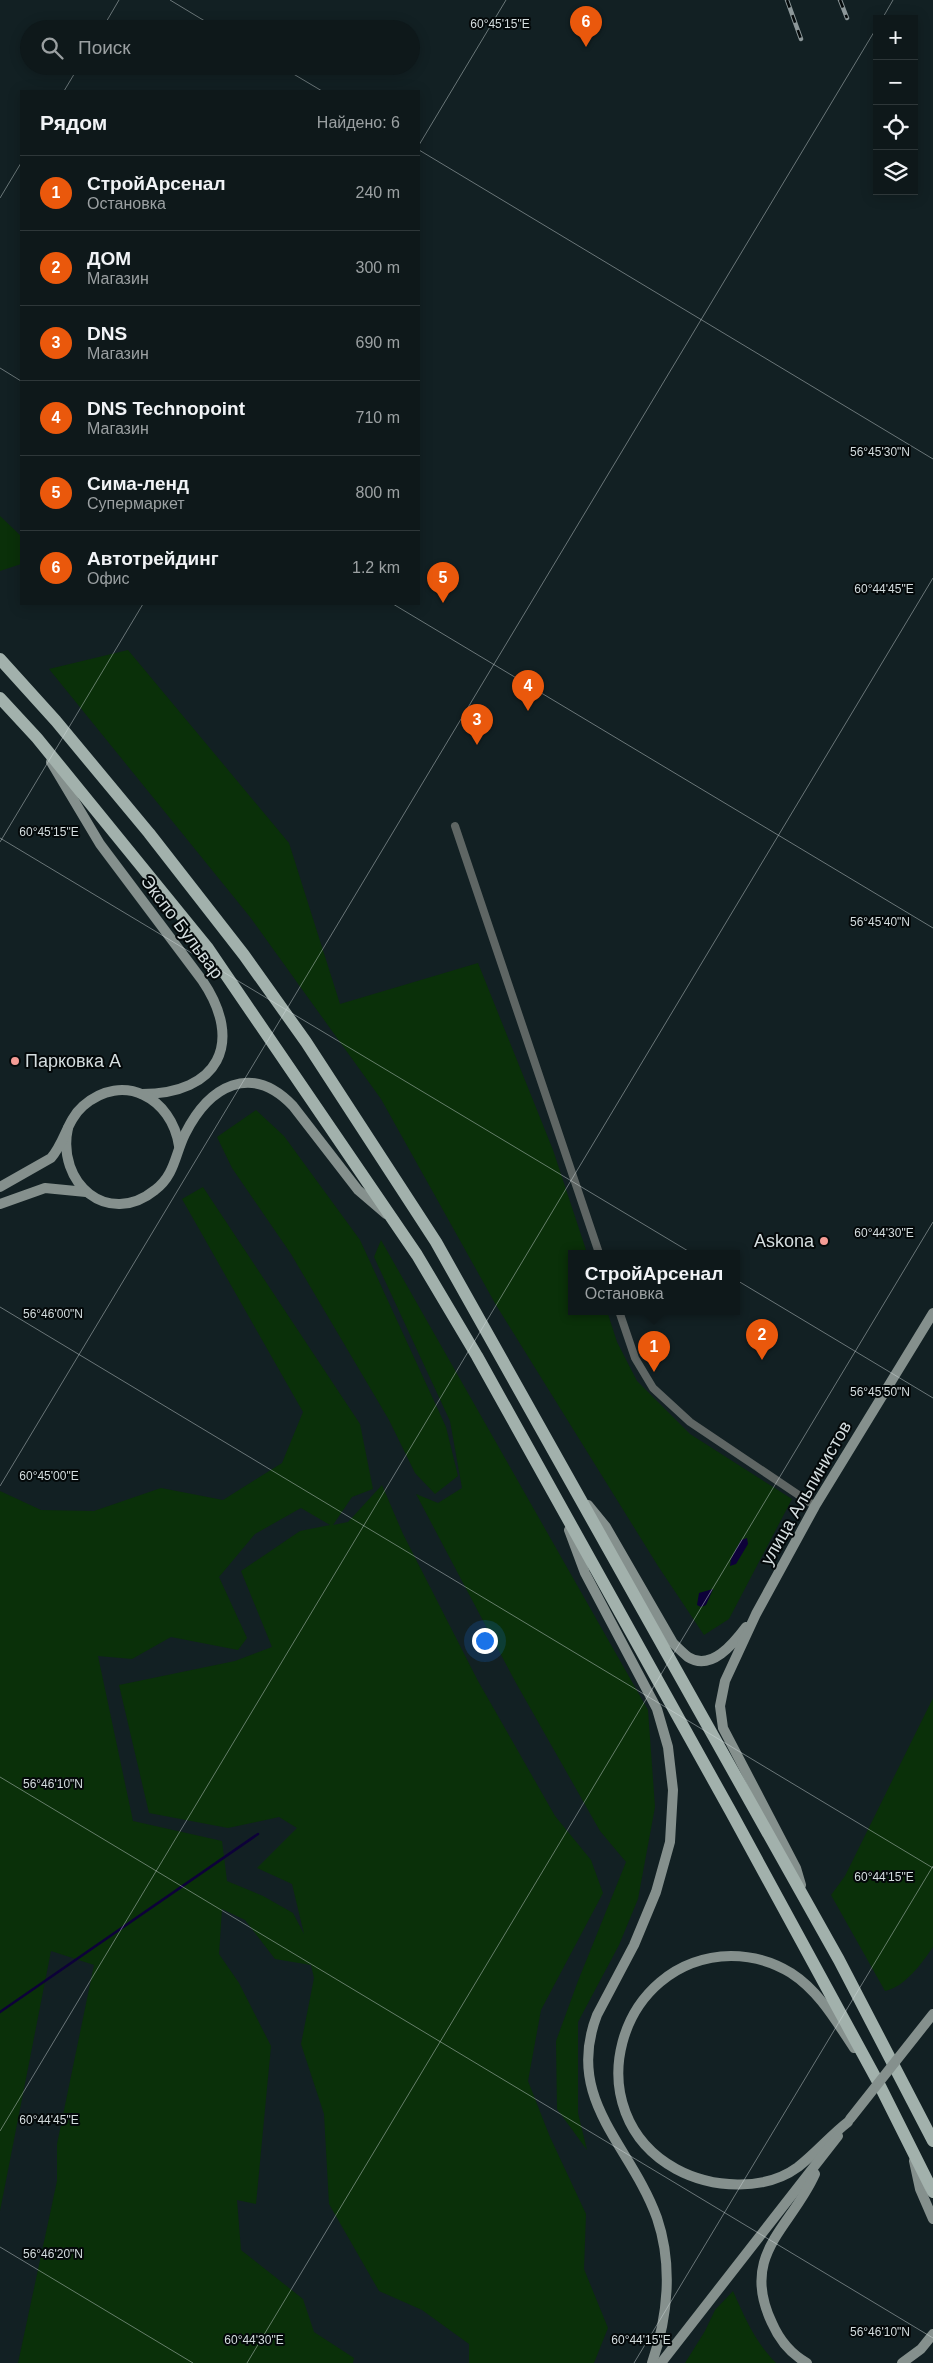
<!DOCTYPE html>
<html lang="ru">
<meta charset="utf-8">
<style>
:root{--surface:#0e181a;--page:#1c2527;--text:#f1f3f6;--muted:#9ba0a2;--line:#2e3739;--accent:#ea580c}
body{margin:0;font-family:Arial,sans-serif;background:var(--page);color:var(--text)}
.controls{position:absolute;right:15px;top:15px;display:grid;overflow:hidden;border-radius:0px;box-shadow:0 2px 12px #0003}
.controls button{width:45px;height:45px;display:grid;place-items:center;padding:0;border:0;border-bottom:1px solid var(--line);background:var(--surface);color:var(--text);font:25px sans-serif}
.you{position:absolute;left:484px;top:1640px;width:18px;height:18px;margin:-12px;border:4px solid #fff;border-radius:50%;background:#1a73e8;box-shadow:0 0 0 8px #1a73e833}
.badge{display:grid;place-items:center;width:32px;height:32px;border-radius:50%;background:var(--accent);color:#fff;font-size:16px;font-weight:700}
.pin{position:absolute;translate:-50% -41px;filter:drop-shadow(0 1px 2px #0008)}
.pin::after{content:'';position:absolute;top:26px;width:18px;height:15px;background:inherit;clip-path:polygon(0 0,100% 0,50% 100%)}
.popup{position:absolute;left:568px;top:1250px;width:172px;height:65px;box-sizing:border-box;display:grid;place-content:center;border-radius:0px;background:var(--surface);filter:drop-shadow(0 1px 4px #0005);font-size:16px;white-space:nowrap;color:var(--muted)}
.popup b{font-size:19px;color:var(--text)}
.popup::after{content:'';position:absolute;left:50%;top:100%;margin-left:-10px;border:10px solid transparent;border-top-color:var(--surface)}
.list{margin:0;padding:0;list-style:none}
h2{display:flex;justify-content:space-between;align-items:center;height:65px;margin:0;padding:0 20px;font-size:21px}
h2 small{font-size:16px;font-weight:400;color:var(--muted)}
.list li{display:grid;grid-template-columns:32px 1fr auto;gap:15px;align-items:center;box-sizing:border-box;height:75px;padding:0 20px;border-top:1px solid var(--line)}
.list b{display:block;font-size:19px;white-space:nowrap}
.list p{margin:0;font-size:16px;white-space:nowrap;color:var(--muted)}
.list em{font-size:16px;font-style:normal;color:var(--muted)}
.icon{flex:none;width:28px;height:28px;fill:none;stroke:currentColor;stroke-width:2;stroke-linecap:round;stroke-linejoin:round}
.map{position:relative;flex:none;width:933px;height:2363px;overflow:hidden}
.search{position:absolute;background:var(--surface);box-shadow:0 2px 12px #0003;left:20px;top:20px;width:400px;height:55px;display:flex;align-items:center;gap:12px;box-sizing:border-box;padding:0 18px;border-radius:28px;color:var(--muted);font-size:19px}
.panel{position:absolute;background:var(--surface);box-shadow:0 2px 12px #0003;left:20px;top:90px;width:400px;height:515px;border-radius:0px}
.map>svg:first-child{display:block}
.green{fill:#0a3009;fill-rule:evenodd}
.water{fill:#0d0139}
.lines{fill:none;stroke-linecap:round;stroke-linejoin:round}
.stream{stroke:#0d0139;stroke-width:2.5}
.street{stroke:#5f6664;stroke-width:8}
.secondary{stroke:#85908d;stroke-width:10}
.primary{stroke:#a2b1ac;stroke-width:12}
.rail-casing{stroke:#8c9799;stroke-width:4.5}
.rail{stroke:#04090a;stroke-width:2.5;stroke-dasharray:8;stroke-linecap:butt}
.secondary-bridge{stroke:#85908d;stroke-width:10}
.ticks{fill:none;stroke:#d4dddf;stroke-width:1;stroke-opacity:0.45}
.poi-dot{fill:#f59c95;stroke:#04090a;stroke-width:2}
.labels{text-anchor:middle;stroke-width:4;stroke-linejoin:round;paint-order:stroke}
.street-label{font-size:18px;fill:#d4dddf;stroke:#04090a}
.poi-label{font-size:18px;fill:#d4dddf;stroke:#04090a;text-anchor:start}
.ticks-label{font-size:12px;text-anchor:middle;fill:#d4dddf;stroke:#04090a;stroke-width:4;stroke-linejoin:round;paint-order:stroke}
</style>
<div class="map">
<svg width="933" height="2363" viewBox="0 0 933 2363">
<rect width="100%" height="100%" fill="#122023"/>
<g class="green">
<polygon points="0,516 21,536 21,564 0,571"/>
<polygon points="128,650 289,843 340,1004 478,963 553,1150 587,1253 572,1253 572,1311 607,1311 617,1342 637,1381 690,1434 792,1499 729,1619 704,1635 658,1566 496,1305 381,1099 250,917 49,669"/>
<polygon points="256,1110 284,1136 360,1240 446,1427 458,1476 435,1494 415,1473 389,1420 291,1254 232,1168 217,1137"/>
<path d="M203,1187L360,1424L373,1489L352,1497L333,1525L348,1522L382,1485L403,1534L478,1681L555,1816L591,1860L603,1893L541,2010L528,2081L550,2137L586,2214L584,2269L608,2328L594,2363H469V2344L422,2310L379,2291L329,2204L324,2114L301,2044L314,1978L311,1965L275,1959L245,1920L222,1909L219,1954L239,1983L271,2046L256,2204L237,2200L241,2250L303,2299L314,2332L354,2358L353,2363H18L57,2181V2144L94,1965L51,1951L0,2211V1491L41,1510L94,1511L161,1488L223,1500L282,1463L303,1412L182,1199ZM301,1508L330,1525L300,1531L241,1571L272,1647L235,1661L119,1685L149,1813L228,1828L279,1817L297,1828L257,1868L292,1884L304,1934L293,1913L263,1896L227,1881L222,1841L133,1821L98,1656L132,1659L171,1637L238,1650L247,1638L219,1577L255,1534Z"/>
<polygon points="381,1240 648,1710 655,1807 638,1899 619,1945 578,2022 578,2113 587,2150 557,2109 556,2041 578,1981 626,1862 600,1831 516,1683 416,1494 438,1503 462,1488 450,1421 374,1257"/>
<path d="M933,1698V1947C922,1963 905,1987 885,1991L831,1895L845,1876Z"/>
<path d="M733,2291C745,2318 755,2342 776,2363H685L705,2331L715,2310Z"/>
</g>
<g class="water">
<polygon points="747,1538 748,1544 736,1564 730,1566 731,1559 741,1540"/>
<polygon points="713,1589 706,1605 701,1607 697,1605 699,1593"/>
</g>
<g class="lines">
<polyline class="stream" points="0,2012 258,1834"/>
<g class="street">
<polyline points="455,826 599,1253"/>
<polyline points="619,1311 635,1358 653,1388 690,1422 815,1506"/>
</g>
<g class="secondary">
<path d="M51,762L100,844L202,980C245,1043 218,1094 142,1094"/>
<path d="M68,1128C56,1183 108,1228 155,1190C175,1175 175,1154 185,1134C209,1086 251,1062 293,1106L358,1190L386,1214"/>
<path d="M0,1187L51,1158C65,1142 67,1120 83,1106C123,1071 172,1098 179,1146"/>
<polyline points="0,1204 45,1188 86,1192"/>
<path d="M588,1505L606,1527L673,1643C678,1648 683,1653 688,1657C711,1672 734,1643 746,1627"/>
<path d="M569,1530L585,1573L657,1709L668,1747L673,1790L670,1842L656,1892L634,1945L597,2015C564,2100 631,2145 657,2218C673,2265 668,2317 652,2363"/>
<polyline points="801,1885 796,1868 723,1728 720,1706 725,1681 756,1614 815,1506 933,1313"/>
<path d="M848,2122C831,2135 816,2153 798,2167C764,2192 711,2188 676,2169C574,2113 617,1958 731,1956C752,1956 773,1962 791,1973C819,1991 836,2021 854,2048"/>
<polyline points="914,2161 920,2189 933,2219"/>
<polyline points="661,2363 838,2136"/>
<path d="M807,2363C791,2354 779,2339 772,2323C739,2254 791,2228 815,2174"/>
<polyline points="902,2363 921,2349 933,2334"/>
</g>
<g class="primary">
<polyline points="0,659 56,721 149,833 244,955 306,1042 436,1242 839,1960 933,2141"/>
<polyline points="0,698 37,738 207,947 417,1255 477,1356 731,1812 878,2082 933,2192"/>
</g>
<defs>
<g id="rail">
<polyline points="787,0 801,39"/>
<polyline points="840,0 847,18"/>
</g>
</defs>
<use href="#rail" class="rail-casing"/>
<use href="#rail" class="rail"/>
<polyline class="secondary-bridge" points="850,2119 933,2014"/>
</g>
<path class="ticks" d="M170,0L218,29M882,19L893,0M102,29L119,0M280,66L322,91M64,91L79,66M419,145L506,0M419,150L933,459M0,198L21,163M0,368L21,381M393,604L933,928M0,838L933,1398M0,842L143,604M0,1307L933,1868M0,1486L877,27M0,1777L933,2338M0,2131L933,578M0,2247L193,2363M247,2363L933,1222M634,2363L933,1866"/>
<g class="poi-dot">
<circle cx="15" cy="1061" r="5"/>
<circle cx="824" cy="1241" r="5"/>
</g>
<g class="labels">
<g class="street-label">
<text transform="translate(182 927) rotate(53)" y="6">Экспо Бульвар</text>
<text transform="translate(806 1493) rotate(-60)" y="6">улица Альпинистов</text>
</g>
<g class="poi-label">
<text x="25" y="1067">Парковка A</text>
<text x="814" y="1247" text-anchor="end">Askona</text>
</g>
</g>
<g class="ticks-label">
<text x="500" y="28">60°45'15"E</text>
<text x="880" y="456">56°45'30"N</text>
<text x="884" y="593">60°44'45"E</text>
<text x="49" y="836">60°45'15"E</text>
<text x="880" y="926">56°45'40"N</text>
<text x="884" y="1237">60°44'30"E</text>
<text x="53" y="1318">56°46'00"N</text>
<text x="880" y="1396">56°45'50"N</text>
<text x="49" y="1480">60°45'00"E</text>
<text x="53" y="1788">56°46'10"N</text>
<text x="884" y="1881">60°44'15"E</text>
<text x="49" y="2124">60°44'45"E</text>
<text x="53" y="2258">56°46'20"N</text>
<text x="880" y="2336">56°46'10"N</text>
<text x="254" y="2344">60°44'30"E</text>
<text x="641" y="2344">60°44'15"E</text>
</g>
</svg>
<div class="controls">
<button>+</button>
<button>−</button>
<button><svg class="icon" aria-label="locate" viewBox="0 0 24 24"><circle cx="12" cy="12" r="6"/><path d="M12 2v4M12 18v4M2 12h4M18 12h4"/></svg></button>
<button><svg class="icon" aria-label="layers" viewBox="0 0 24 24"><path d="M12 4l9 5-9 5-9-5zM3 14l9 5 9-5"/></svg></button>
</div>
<div class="you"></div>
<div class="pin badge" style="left:654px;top:1372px">1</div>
<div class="popup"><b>СтройАрсенал</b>Остановка</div>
<div class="pin badge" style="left:762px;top:1360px">2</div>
<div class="pin badge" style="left:477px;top:745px">3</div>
<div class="pin badge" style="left:528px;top:711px">4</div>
<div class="pin badge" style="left:443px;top:603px">5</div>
<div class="pin badge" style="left:586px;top:47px">6</div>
<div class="search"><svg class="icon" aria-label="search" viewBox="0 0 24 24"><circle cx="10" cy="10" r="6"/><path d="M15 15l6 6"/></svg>Поиск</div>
<section class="panel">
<h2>Рядом<small>Найдено: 6</small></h2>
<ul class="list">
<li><span class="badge">1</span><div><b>СтройАрсенал</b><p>Остановка</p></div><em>240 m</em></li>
<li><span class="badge">2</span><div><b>ДОМ</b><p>Магазин</p></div><em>300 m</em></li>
<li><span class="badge">3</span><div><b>DNS</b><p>Магазин</p></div><em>690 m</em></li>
<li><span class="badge">4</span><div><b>DNS Technopoint</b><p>Магазин</p></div><em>710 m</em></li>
<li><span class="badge">5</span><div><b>Сима-ленд</b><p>Супермаркет</p></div><em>800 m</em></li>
<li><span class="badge">6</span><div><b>Автотрейдинг</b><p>Офис</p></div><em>1.2 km</em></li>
</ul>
</section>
</div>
